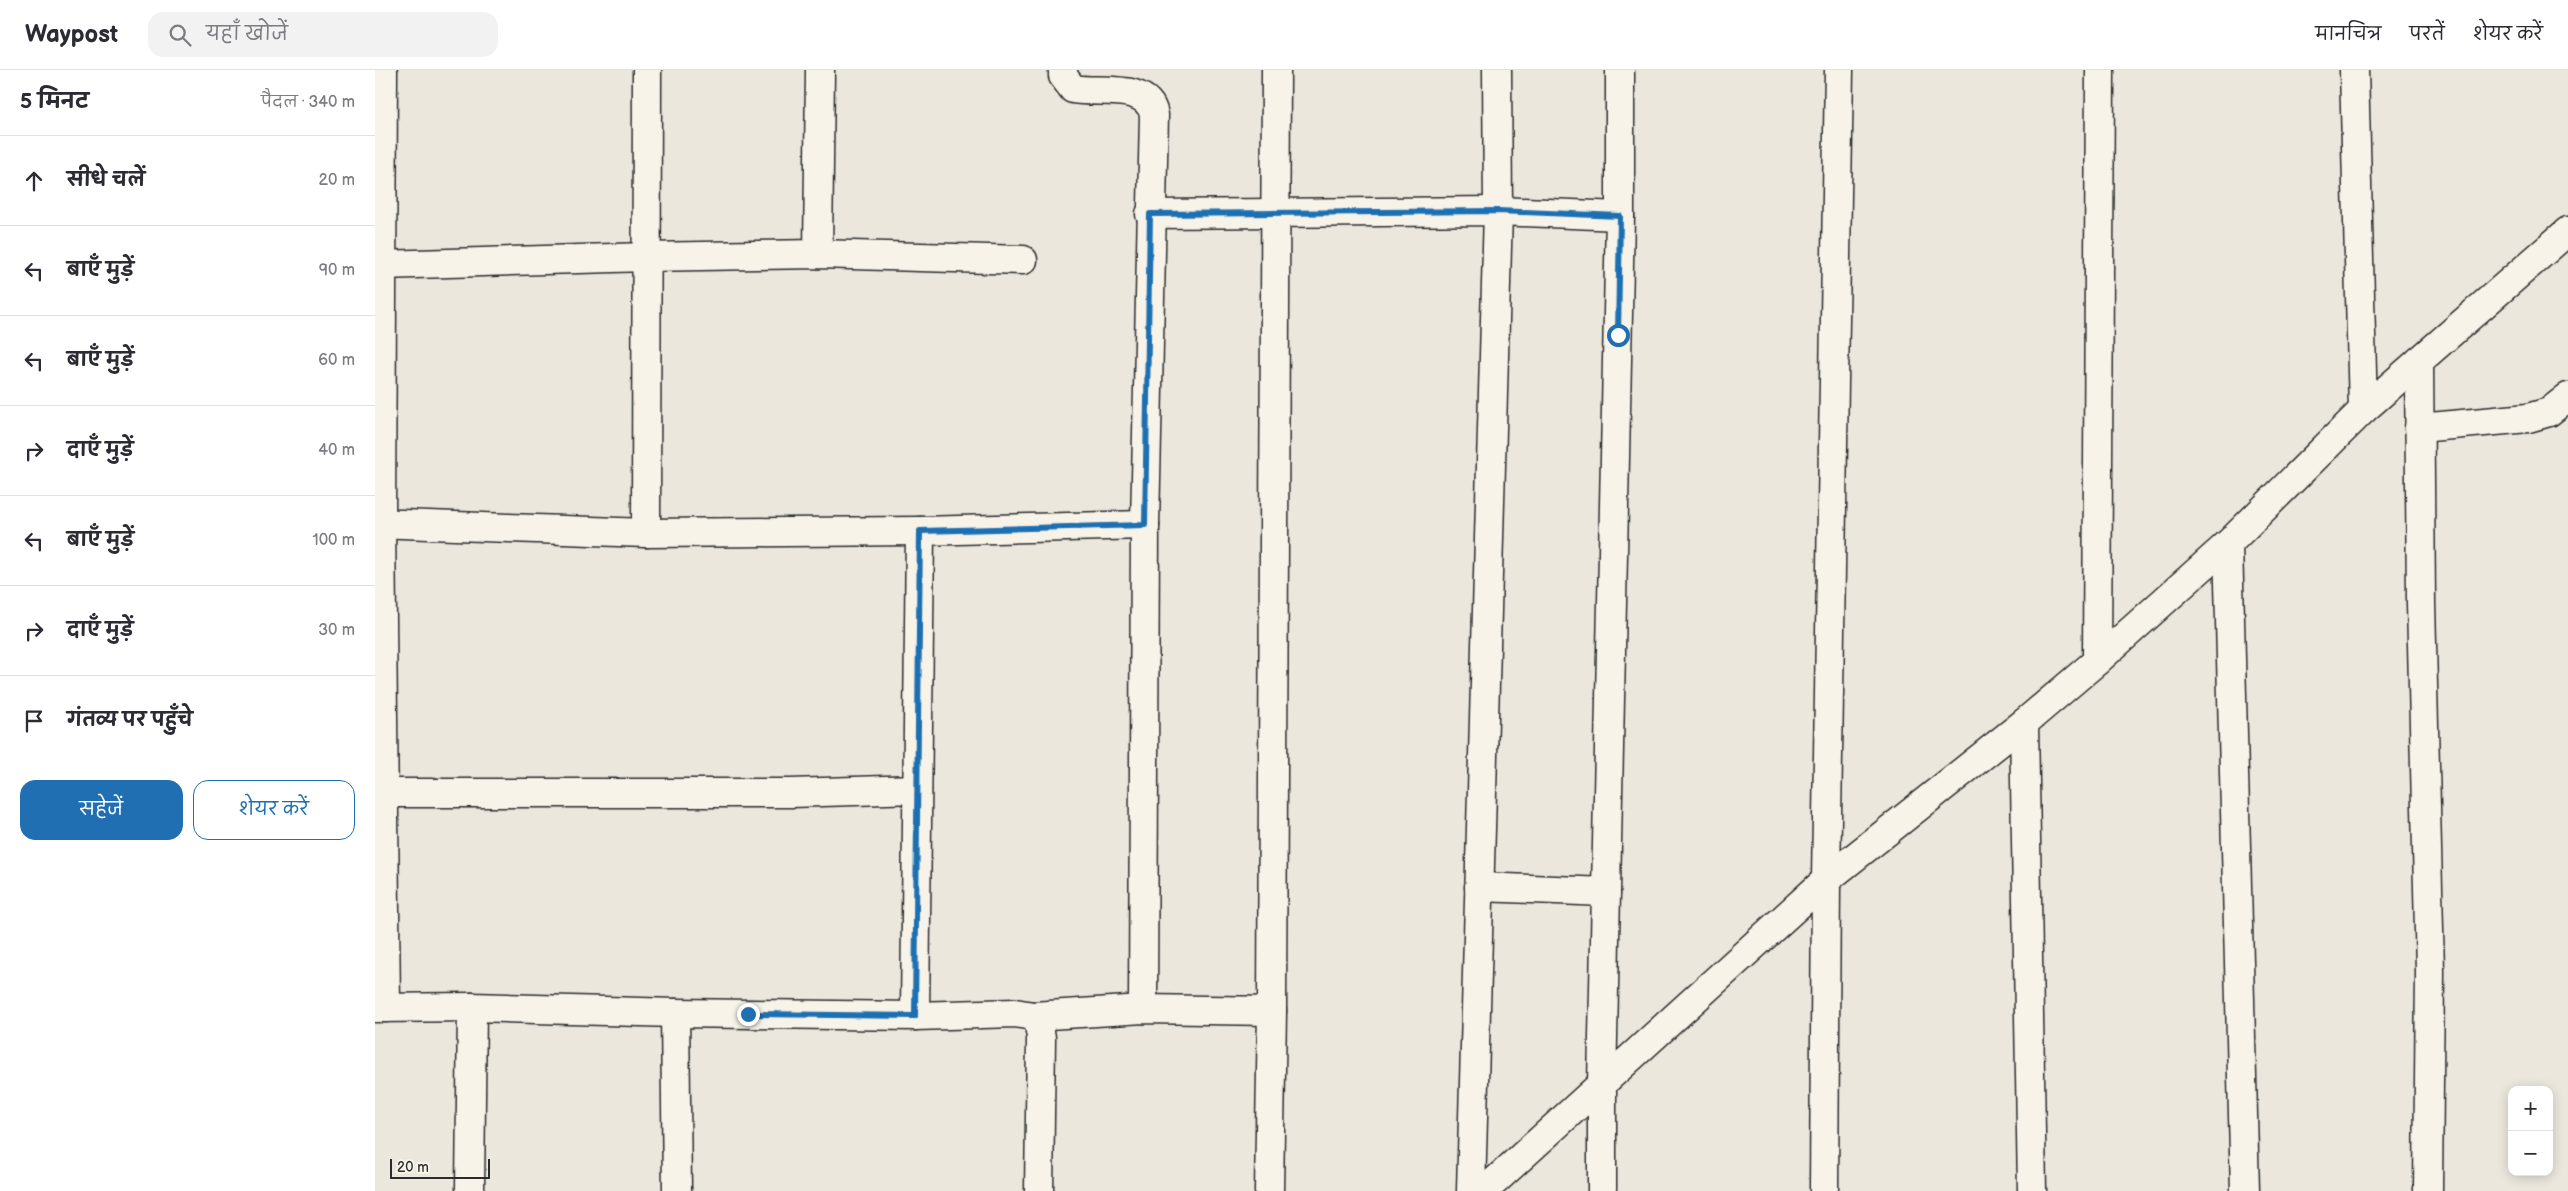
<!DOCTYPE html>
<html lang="hi">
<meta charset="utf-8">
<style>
:root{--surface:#fff;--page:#f2f2f3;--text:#2b2b33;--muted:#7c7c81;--line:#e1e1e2;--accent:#1f6fb2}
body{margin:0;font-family:"Balsamiq Sans","Playpen Sans Deva",sans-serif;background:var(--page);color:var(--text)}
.controls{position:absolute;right:15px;bottom:15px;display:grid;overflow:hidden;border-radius:10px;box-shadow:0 2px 12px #0003}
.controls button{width:45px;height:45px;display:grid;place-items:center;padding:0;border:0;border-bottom:1px solid var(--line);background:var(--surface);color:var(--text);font:25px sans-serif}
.scale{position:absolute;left:15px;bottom:12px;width:100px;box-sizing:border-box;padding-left:5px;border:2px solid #2b2b2b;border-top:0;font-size:14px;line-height:18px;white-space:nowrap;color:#2b2b2b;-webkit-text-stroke:4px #f7f3e8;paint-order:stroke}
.stop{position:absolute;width:15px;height:15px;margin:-11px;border:4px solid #1f6fb2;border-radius:50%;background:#fff}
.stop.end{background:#1f6fb2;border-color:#fff;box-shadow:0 1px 5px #0008}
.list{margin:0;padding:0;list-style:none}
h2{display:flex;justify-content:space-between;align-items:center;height:65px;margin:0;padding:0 20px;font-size:21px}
h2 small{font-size:16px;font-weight:400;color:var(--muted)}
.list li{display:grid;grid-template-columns:32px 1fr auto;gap:15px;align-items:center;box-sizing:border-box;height:90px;padding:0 20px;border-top:1px solid var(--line)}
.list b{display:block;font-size:19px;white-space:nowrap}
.list em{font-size:16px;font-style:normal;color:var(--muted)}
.actions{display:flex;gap:10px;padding:15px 20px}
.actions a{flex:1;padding:11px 0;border:1px solid var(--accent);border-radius:15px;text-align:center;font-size:18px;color:var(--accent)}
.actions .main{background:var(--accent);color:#fff}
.icon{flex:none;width:28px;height:28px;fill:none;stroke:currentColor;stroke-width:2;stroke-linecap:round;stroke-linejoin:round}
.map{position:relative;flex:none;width:2193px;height:1121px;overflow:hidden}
header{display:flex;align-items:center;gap:30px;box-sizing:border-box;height:70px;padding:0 25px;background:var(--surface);border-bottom:1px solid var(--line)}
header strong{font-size:24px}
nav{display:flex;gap:28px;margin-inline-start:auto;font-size:18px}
.search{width:350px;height:45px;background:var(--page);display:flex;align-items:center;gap:12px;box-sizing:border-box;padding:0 18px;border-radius:15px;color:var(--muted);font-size:19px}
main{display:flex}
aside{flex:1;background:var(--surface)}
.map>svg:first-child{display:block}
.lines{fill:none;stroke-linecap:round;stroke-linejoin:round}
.minor-casing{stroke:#2b2b2b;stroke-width:31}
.minor{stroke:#f7f3e8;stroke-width:28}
.route{stroke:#1f6fb2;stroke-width:6}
</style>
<header>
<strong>Waypost</strong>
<div class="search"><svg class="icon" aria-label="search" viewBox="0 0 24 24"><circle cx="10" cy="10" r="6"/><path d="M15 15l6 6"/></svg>यहाँ खोजें</div>
<nav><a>मानचित्र</a><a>परतें</a><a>शेयर करें</a></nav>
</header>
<main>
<aside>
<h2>5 मिनट<small>पैदल · 340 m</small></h2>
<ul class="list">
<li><svg class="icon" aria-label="ahead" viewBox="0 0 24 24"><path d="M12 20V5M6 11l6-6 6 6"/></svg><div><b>सीधे चलें</b></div><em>20 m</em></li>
<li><svg class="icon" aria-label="left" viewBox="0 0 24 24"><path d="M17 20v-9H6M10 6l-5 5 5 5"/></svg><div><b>बाएँ मुड़ें</b></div><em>90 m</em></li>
<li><svg class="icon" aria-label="left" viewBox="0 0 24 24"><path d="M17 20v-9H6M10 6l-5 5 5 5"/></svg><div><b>बाएँ मुड़ें</b></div><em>60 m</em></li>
<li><svg class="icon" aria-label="right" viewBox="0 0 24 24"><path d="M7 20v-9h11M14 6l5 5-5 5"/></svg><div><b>दाएँ मुड़ें</b></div><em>40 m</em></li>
<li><svg class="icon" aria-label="left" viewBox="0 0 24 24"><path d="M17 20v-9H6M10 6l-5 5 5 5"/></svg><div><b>बाएँ मुड़ें</b></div><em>100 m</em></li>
<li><svg class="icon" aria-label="right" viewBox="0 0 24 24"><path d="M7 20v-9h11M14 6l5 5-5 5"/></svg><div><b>दाएँ मुड़ें</b></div><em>30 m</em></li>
<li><svg class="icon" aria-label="arrive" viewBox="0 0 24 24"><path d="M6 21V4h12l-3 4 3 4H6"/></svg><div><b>गंतव्य पर पहुँचे</b></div></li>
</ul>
<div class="actions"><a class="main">सहेजें</a><a>शेयर करें</a></div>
</aside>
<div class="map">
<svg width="2193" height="1121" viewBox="0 0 2193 1121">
<rect width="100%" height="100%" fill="#ebe7dd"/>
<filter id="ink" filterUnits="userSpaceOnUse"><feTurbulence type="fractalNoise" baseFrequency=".02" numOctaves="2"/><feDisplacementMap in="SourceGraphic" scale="10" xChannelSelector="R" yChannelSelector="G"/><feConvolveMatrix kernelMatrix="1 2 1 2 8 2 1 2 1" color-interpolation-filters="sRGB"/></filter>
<g filter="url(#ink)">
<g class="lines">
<defs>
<g id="minor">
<polyline points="8,0 6,453 11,938"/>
<path d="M688,0V6L698,19C724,24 773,12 779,45L770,455L768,939"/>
<polyline points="1979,0 1988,340"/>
<polyline points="775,144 1123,141 1245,146"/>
<polyline points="443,184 445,0"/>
<polyline points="6,195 272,187 443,184 648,190"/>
<polyline points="2044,291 2046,533 2055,901 2053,1121"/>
<polyline points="2044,358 2153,348 2174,342 2193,327"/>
<polyline points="0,453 271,463 545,461 770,455"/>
<polyline points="271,463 272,0"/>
<polyline points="1853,474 1870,1121"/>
<polyline points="1722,591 1725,0"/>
<polyline points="1649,653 1657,1121"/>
<polyline points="10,723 416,723 542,719"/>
<polyline points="1104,817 1231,822"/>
<polyline points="0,938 97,937 300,943 540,946 640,943 658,946 664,954 666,968 664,1121"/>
<polyline points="300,943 302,1121"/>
<polyline points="540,946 545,461"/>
<polyline points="658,946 768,939 897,941"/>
<polyline points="95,1121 97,937"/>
<polyline points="894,1121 897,941 901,0"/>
<polyline points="1096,1121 1123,141 1122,0"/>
<polyline points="1109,1121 1451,810 1649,653 1722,591 1853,474 1988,340 2193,161"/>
<polyline points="1227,1121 1227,1015 1245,146 1245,0"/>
<polyline points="1449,1121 1451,810 1464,0"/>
</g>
</defs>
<use href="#minor" class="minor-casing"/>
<use href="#minor" class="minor"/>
</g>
</g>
<g class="lines" filter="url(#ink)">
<polyline class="route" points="373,944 540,946 545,461 770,455 775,144 1123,141 1245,146 1243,265"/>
</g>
</svg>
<div class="controls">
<button>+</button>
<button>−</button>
</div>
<div class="scale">20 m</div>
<div class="stop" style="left:1243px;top:265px"></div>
<div class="stop end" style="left:373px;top:944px"></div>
</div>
</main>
